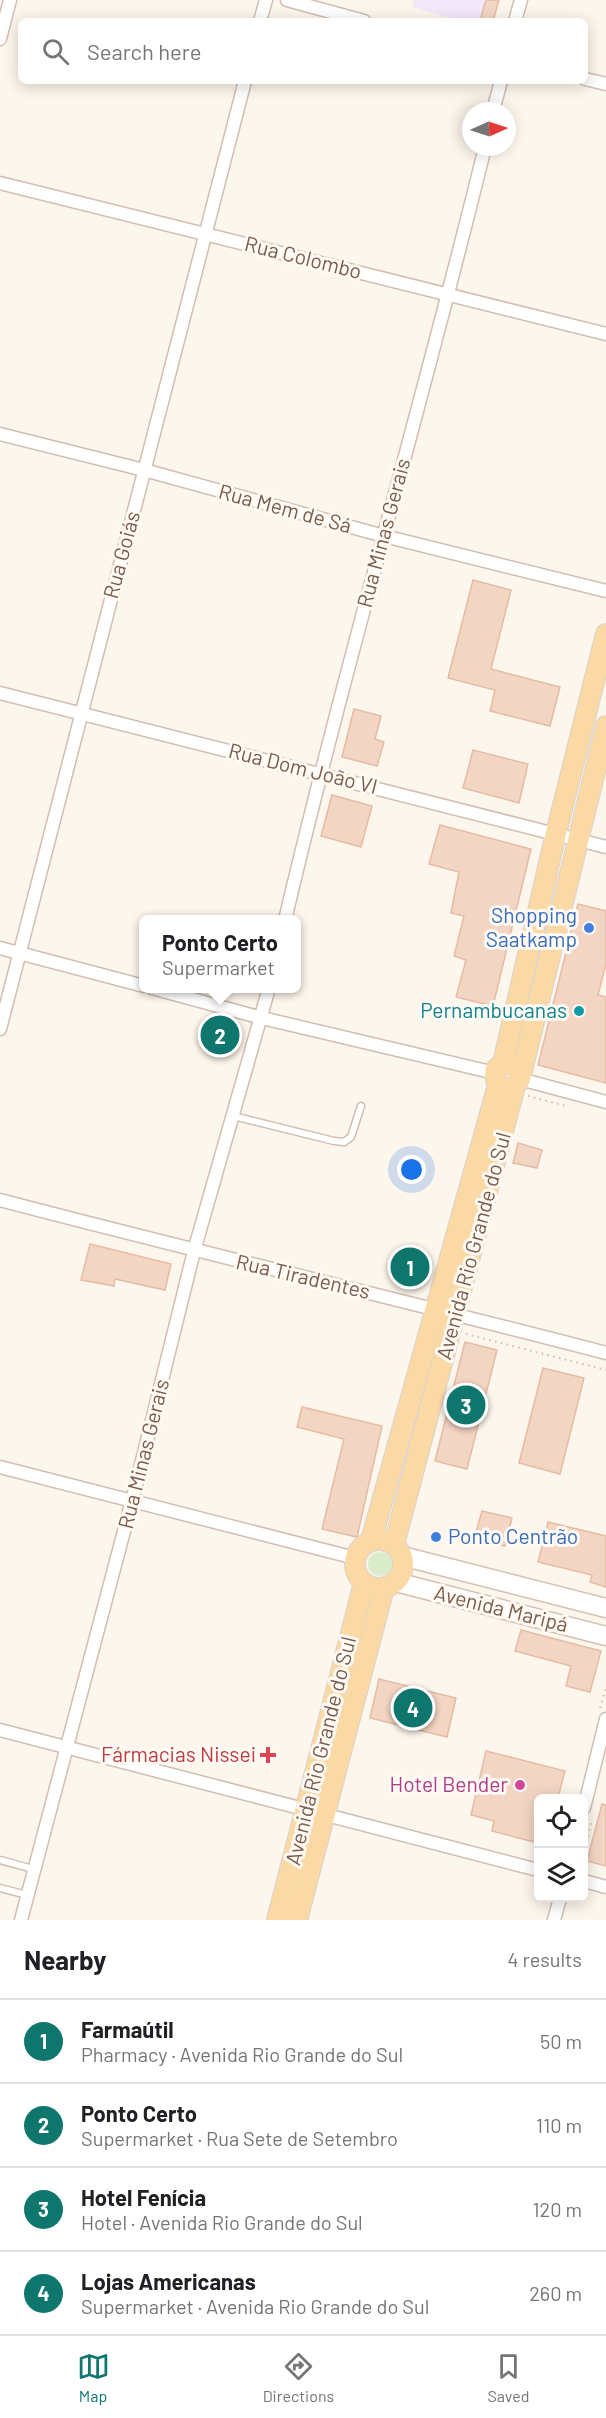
<!DOCTYPE html>
<meta charset="utf-8">
<style>
:root{--surface:#fff;--page:#f2f2f2;--text:#202124;--muted:#757577;--line:#e0e0e0;--accent:#0f766e}
body{margin:0;font-family:Barlow,sans-serif;background:var(--page);color:var(--text)}
.controls{position:absolute;right:18px;bottom:18px;display:grid;overflow:hidden;border-radius:9px;box-shadow:0 3px 15px #0003}
.controls button{width:54px;height:54px;display:grid;place-items:center;padding:0;border:0;border-bottom:2px solid var(--line);background:var(--surface);color:var(--text);font:30px sans-serif}
.compass{position:absolute;left:462px;top:102px;width:54px;height:54px;border-radius:50%;background:var(--surface);box-shadow:0 3px 15px #0003;rotate:87deg}
.you{position:absolute;left:412px;top:1170px;width:21px;height:21px;margin:-15px;border:4px solid #fff;border-radius:50%;background:#1a73e8;box-shadow:0 0 0 9px #1a73e833}
.badge{display:grid;place-items:center;width:39px;height:39px;border-radius:50%;background:var(--accent);color:#fff;font-size:20px;font-weight:700}
.pin{position:absolute;translate:-50% -50%;border:3px solid #fff;box-shadow:0 2px 6px #0006}
.popup{position:absolute;left:139px;top:915px;width:162px;height:78px;box-sizing:border-box;display:grid;place-content:center;border-radius:9px;background:var(--surface);filter:drop-shadow(0 2px 4px #0005);font-size:20px;white-space:nowrap;color:var(--muted)}
.popup b{font-size:22px;color:var(--text)}
.popup::after{content:'';position:absolute;left:50%;top:100%;margin-left:-12px;border:12px solid transparent;border-top-color:var(--surface)}
.list{margin:0;padding:0;list-style:none}
h2{display:flex;justify-content:space-between;align-items:center;height:78px;margin:0;padding:0 24px;font-size:26px}
h2 small{font-size:20px;font-weight:400;color:var(--muted)}
.list li{display:grid;grid-template-columns:39px 1fr auto;gap:18px;align-items:center;box-sizing:border-box;height:84px;padding:0 24px;border-top:2px solid var(--line)}
.list b{display:block;font-size:22px;white-space:nowrap}
.list p{margin:0;font-size:20px;white-space:nowrap;color:var(--muted)}
.list em{font-size:20px;font-style:normal;color:var(--muted)}
.icon{flex:none;width:33px;height:33px;fill:none;stroke:currentColor;stroke-width:2;stroke-linecap:round;stroke-linejoin:round}
.map{position:relative;flex:none;width:606px;height:1920px;overflow:hidden}
.search{position:absolute;background:var(--surface);box-shadow:0 3px 15px #0003;left:18px;right:18px;top:18px;height:66px;display:flex;align-items:center;gap:15px;box-sizing:border-box;padding:0 21px;border-radius:9px;color:var(--muted);font-size:22px}
.sheet{height:414px;background:var(--surface)}
nav{display:flex;justify-content:space-around;align-items:center;box-sizing:border-box;height:84px;border-top:2px solid var(--line);background:var(--surface);font-size:16px;color:var(--muted)}
nav a{display:grid;justify-items:center;gap:3px}
nav .on{color:var(--accent)}
.map>svg:first-child{display:block}
.education{fill:#f3e8fa}
.green{fill:#d8ecc9}
.building{fill:#f3d5c3;stroke:#e6bba3;stroke-width:1.5}
.lines{fill:none;stroke-linecap:round;stroke-linejoin:round}
.service-casing{stroke:#d1beb0;stroke-width:9}
.minor-casing{stroke:#d1beb0;stroke-width:15}
.secondary-casing{stroke:#d6c0b0;stroke-width:21}
.primary-casing{stroke:#dad1cd;stroke-width:22}
.path{stroke:#d9b8a5;stroke-width:2;stroke-dasharray:1.5 4.5;stroke-linecap:butt}
.service{stroke:#fff;stroke-width:6}
.minor{stroke:#fff;stroke-width:12}
.secondary{stroke:#fff;stroke-width:18}
.primary{stroke:#fbd9a5;stroke-width:20}
.shop-dot{fill:#3f7fe0;stroke:#fffaf3;stroke-width:2}
.culture-dot{fill:#0f9aa8;stroke:#fffaf3;stroke-width:2}
.health-dot{fill:#e0444e;stroke:#fffaf3;stroke-width:2}
.hotel-dot{fill:#d1479c;stroke:#fffaf3;stroke-width:2}
.labels{text-anchor:middle;stroke-width:6;stroke-linejoin:round;paint-order:stroke}
.street-label{font-size:21px;fill:#7a5c4d;stroke:#fffaf3}
.shop-label{font-size:21px;fill:#366cbe;stroke:#fffaf3;text-anchor:end}
.culture-label{font-size:21px;fill:#0d838f;stroke:#fffaf3;text-anchor:end}
.health-label{font-size:21px;fill:#be3a42;stroke:#fffaf3;text-anchor:end}
.hotel-label{font-size:21px;fill:#b23c85;stroke:#fffaf3;text-anchor:end}
</style>
<div class="map">
<svg width="606" height="1920" viewBox="0 0 606 1920">
<rect width="100%" height="100%" fill="#fdf6ec"/>
<polygon class="education" points="414,0 499,0 493,21 462,21 412,7"/>
<circle class="green" cx="380" cy="1564" r="12"/>
<g class="building">
<polygon points="486,0 499,0 493,21 480,21"/>
<polygon points="473,580 511,590 491,669 560,687 550,726 490,711 495,690 448,678"/>
<polygon points="354,709 381,716 375,739 384,742 377,766 342,757"/>
<polygon points="473,750 528,764 519,803 463,788"/>
<polygon points="332,795 372,806 361,847 321,836"/>
<polygon points="440,825 531,849 493,1006 456,997 466,960 454,956 464,916 451,913 459,872 429,864"/>
<polygon points="578,904 606,911 606,964 598,995 606,997 606,1083 538,1065"/>
<polygon points="518,1143 542,1150 537,1168 513,1163"/>
<polygon points="90,1244 171,1264 165,1290 115,1279 114,1286 81,1280"/>
<polygon points="465,1342 497,1350 467,1469 435,1461"/>
<polygon points="543,1368 584,1378 560,1474 519,1463"/>
<polygon points="302,1407 382,1426 357,1537 322,1529 344,1439 297,1427"/>
<polygon points="482,1511 512,1518 505,1546 474,1539"/>
<polygon points="548,1522 606,1536 606,1587 590,1582 592,1575 538,1562"/>
<polygon points="521,1630 601,1651 590,1692 566,1686 571,1666 515,1651"/>
<polygon points="379,1679 456,1698 447,1737 370,1718"/>
<polygon points="486,1751 565,1771 558,1798 538,1798 538,1843 492,1831 494,1821 471,1815"/>
<polygon points="602,1804 606,1805 606,1866 587,1861"/>
</g>
<g class="lines">
<defs>
<g id="service">
<polyline points="233,1116 334,1141 344,1142 351,1137 361,1106"/>
<polyline points="0,1860 33,1869"/>
<polyline points="0,1888 27,1895"/>
</g>
<g id="minor">
<polyline points="287,0 364,21"/>
<polyline points="260,21 266,0"/>
<polyline points="515,21 521,0"/>
<polyline points="0,39 10,0"/>
<polyline points="585,79 606,84"/>
<polyline points="493,111 501,81"/>
<polyline points="0,183 606,334"/>
<polyline points="0,434 144,470 384,536 606,591"/>
<polyline points="0,693 606,847"/>
<path d="M285,920C346,661 422,406 485,147"/>
<polyline points="0,948 144,986"/>
<polyline points="152,988 262,1018 495,1073"/>
<polyline points="0,1029 245,81"/>
<polyline points="520,1079 606,1102"/>
<path d="M0,1200C201,1253 404,1300 606,1353"/>
<polyline points="0,1467 355,1558"/>
<polyline points="0,1730 538,1870"/>
<polyline points="584,1808 606,1719"/>
<polyline points="584,1881 606,1887"/>
<polyline points="21,1920 132,1501 194,1251 269,988"/>
<polyline points="554,1920 560,1898"/>
</g>
<g id="secondary">
<polyline points="402,1556 606,1608"/>
<polyline points="396,1582 606,1636"/>
</g>
<g id="primary">
<polyline points="503,1063 556,833 606,634"/>
<path d="M520,1072L513,1064L506,1062L496,1069C491,1087 512,1096 520,1079L606,726"/>
<circle cx="379" cy="1564" r="24"/>
<polyline points="371,1541 498,1085"/>
<polyline points="394,1545 515,1086"/>
<polyline points="277,1920 364,1583"/>
<polyline points="297,1920 384,1588"/>
</g>
</defs>
<use href="#service" class="service-casing"/>
<use href="#minor" class="minor-casing"/>
<use href="#secondary" class="secondary-casing"/>
<use href="#primary" class="primary-casing"/>
<g class="path">
<polyline points="528,1096 566,1106"/>
<polyline points="466,1334 606,1370"/>
<polyline points="600,1708 606,1688"/>
<polyline points="584,1854 592,1819"/>
</g>
<use href="#service" class="service"/>
<use href="#minor" class="minor"/>
<use href="#secondary" class="secondary"/>
<use href="#primary" class="primary"/>
</g>
<g class="shop-dot">
<circle cx="589" cy="928" r="6"/>
<circle cx="436" cy="1537" r="6"/>
</g>
<circle class="culture-dot" cx="579" cy="1011" r="6"/>
<path class="health-dot" d="M265 1746h6v6h6v6h-6v6h-6v-6h-6v-6h6z"/>
<circle class="hotel-dot" cx="520" cy="1785" r="6"/>
<g class="labels">
<g class="street-label">
<text transform="translate(303 258) rotate(14)" y="7">Rua Colombo</text>
<text transform="translate(285 509) rotate(15)" y="7">Rua Mem de Sá</text>
<text transform="translate(384 533) rotate(-75)" y="7">Rua Minas Gerais</text>
<text transform="translate(122 555) rotate(-75)" y="7">Rua Goiás</text>
<text transform="translate(303 769) rotate(14)" y="7">Rua Dom João VI</text>
<text transform="translate(474 1246) rotate(-75)" y="7">Avenida Rio Grande do Sul</text>
<text transform="translate(303 1277) rotate(13)" y="7">Rua Tiradentes</text>
<text transform="translate(144 1454) rotate(-76)" y="7">Rua Minas Gerais</text>
<text transform="translate(501 1609) rotate(14)" y="7">Avenida Maripá</text>
<text transform="translate(321 1751) rotate(-76)" y="7">Avenida Rio Grande do Sul</text>
</g>
<g class="shop-label">
<text x="577" y="923">Shopping<tspan x="577" dy="24">Saatkamp</tspan></text>
<text x="448" y="1544" text-anchor="start">Ponto Centrão</text>
</g>
<g class="culture-label">
<text x="567" y="1018">Pernambucanas</text>
</g>
<g class="health-label">
<text x="256" y="1762">Fármacias Nissei</text>
</g>
<g class="hotel-label">
<text x="508" y="1792">Hotel Bender</text>
</g>
</g>
</svg>
<div class="controls">
<button><svg class="icon" aria-label="locate" viewBox="0 0 24 24"><circle cx="12" cy="12" r="6"/><path d="M12 2v4M12 18v4M2 12h4M18 12h4"/></svg></button>
<button><svg class="icon" aria-label="layers" viewBox="0 0 24 24"><path d="M12 4l9 5-9 5-9-5zM3 14l9 5 9-5"/></svg></button>
</div>
<svg class="compass" viewBox="-18 -18 36 36"><path d="M0-13l5 13h-10z" fill="#e53935"/><path d="M0 13l5-13h-10z" fill="#757577"/></svg>
<div class="you"></div>
<div class="pin badge" style="left:410px;top:1267px">1</div>
<div class="pin badge" style="left:220px;top:1035px">2</div>
<div class="popup"><b>Ponto Certo</b>Supermarket</div>
<div class="pin badge" style="left:466px;top:1405px">3</div>
<div class="pin badge" style="left:413px;top:1708px">4</div>
<div class="search"><svg class="icon" aria-label="search" viewBox="0 0 24 24"><circle cx="10" cy="10" r="6"/><path d="M15 15l6 6"/></svg>Search here</div>
</div>
<section class="sheet">
<h2>Nearby<small>4 results</small></h2>
<ul class="list">
<li><span class="badge">1</span><div><b>Farmaútil</b><p>Pharmacy · Avenida Rio Grande do Sul</p></div><em>50 m</em></li>
<li><span class="badge">2</span><div><b>Ponto Certo</b><p>Supermarket · Rua Sete de Setembro</p></div><em>110 m</em></li>
<li><span class="badge">3</span><div><b>Hotel Fenícia</b><p>Hotel · Avenida Rio Grande do Sul</p></div><em>120 m</em></li>
<li><span class="badge">4</span><div><b>Lojas Americanas</b><p>Supermarket · Avenida Rio Grande do Sul</p></div><em>260 m</em></li>
</ul>
</section>
<nav>
<a class="on"><svg class="icon" aria-label="map" viewBox="0 0 24 24"><path d="M3 6l6-2 6 2 6-2v14l-6 2-6-2-6 2zM9 4v14M15 6v14"/></svg>Map</a>
<a><svg class="icon" aria-label="directions" viewBox="0 0 24 24"><path d="M12 3l9 9-9 9-9-9zM9 14v-3h6M13 9l2 2-2 2"/></svg>Directions</a>
<a><svg class="icon" aria-label="saved" viewBox="0 0 24 24"><path d="M7 4h10v16l-5-4-5 4z"/></svg>Saved</a>
</nav>
